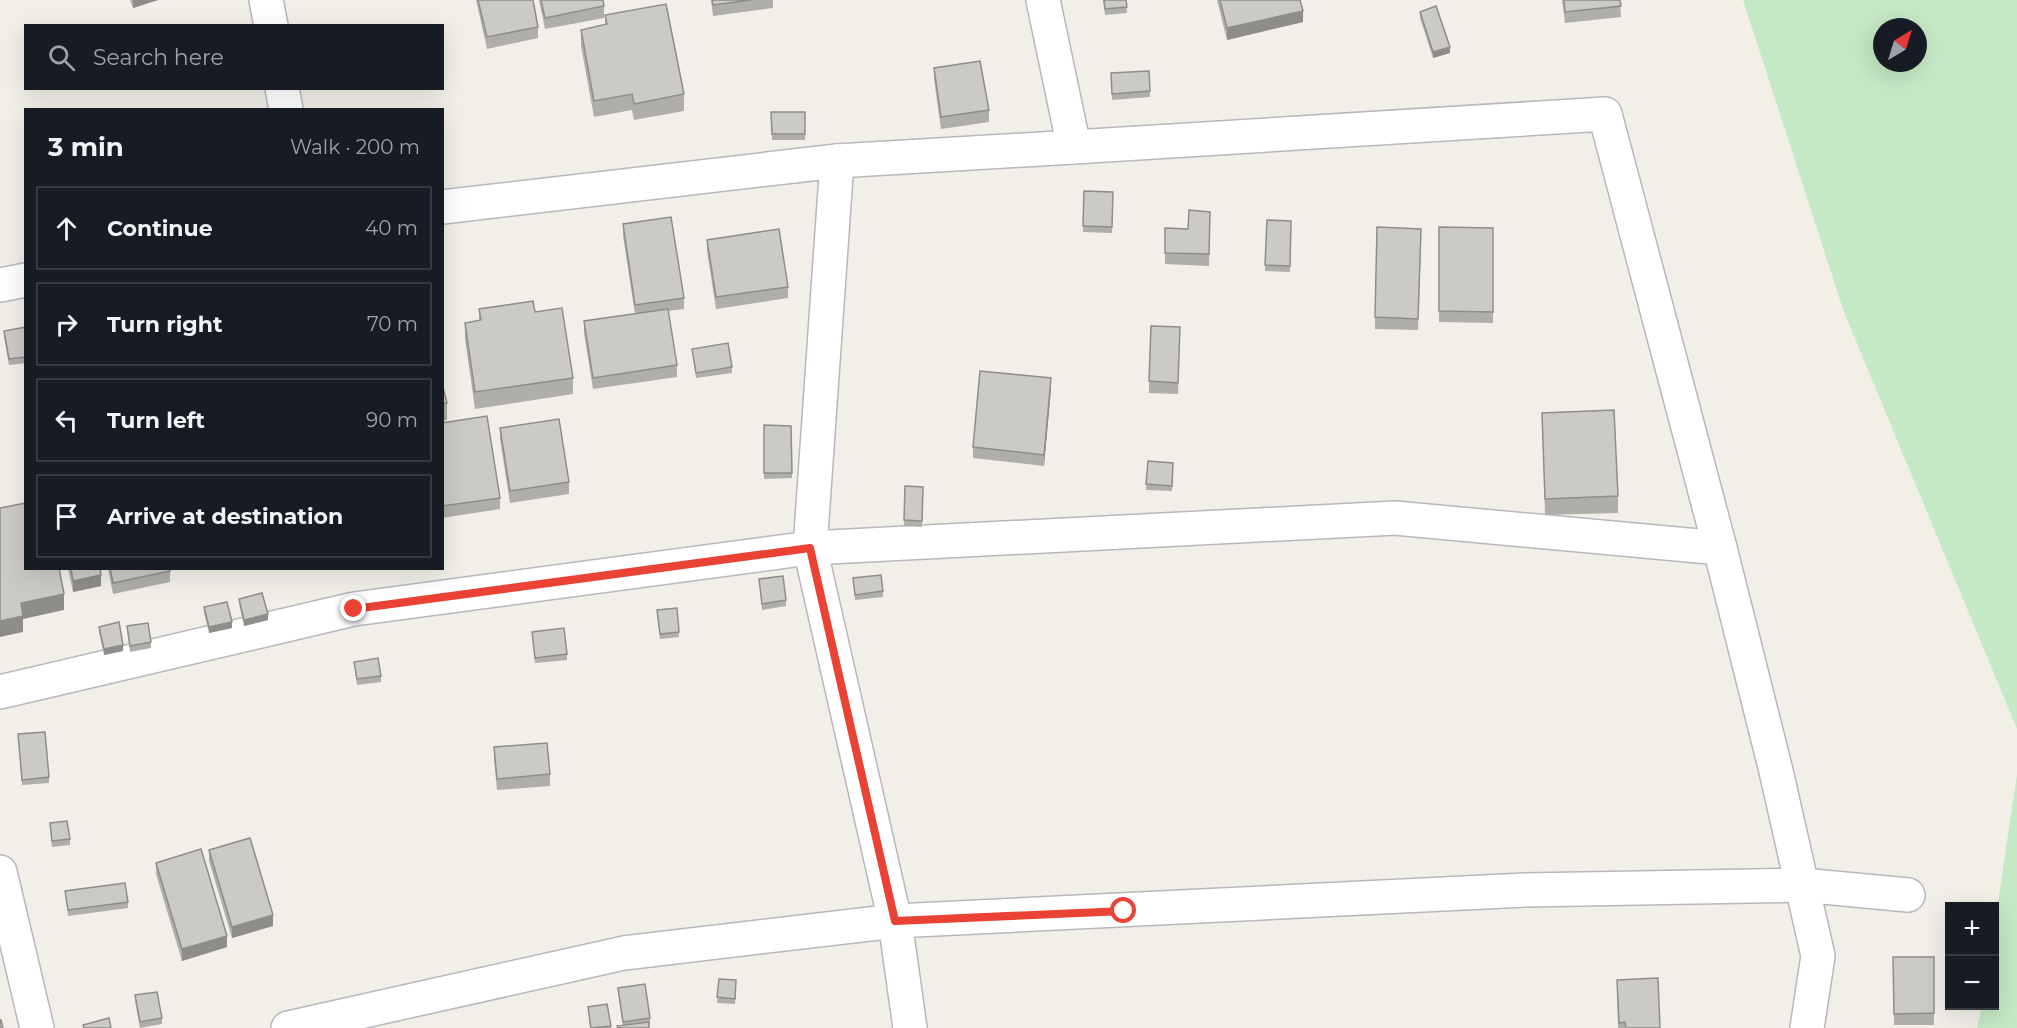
<!DOCTYPE html>
<meta charset="utf-8">
<style>
:root{--surface:#171b24;--page:#20242c;--text:#f1f3f6;--muted:#9ea1a6;--line:#363941}
body{margin:0;font-family:Montserrat,sans-serif;background:var(--page);color:var(--text)}
.controls{position:absolute;right:18px;bottom:18px;display:grid;overflow:hidden;border-radius:0px;box-shadow:0 6px 24px #0002}
.controls button{width:54px;height:54px;display:grid;place-items:center;padding:0;border:0;border-bottom:2px solid var(--line);background:var(--surface);color:var(--text);font:30px sans-serif}
.compass{position:absolute;left:1873px;top:18px;width:54px;height:54px;border-radius:50%;background:var(--surface);box-shadow:0 6px 24px #0002;rotate:38deg}
.stop{position:absolute;width:18px;height:18px;margin:-14px;border:4px solid #ea4335;border-radius:50%;background:#fff}
.stop.end{background:#ea4335;border-color:#fff;box-shadow:0 2px 6px #0008}
.list{margin:0;padding:0;list-style:none}
h2{display:flex;justify-content:space-between;align-items:center;height:78px;margin:0;padding:0 24px;font-size:26px}
h2 small{font-size:20px;font-weight:400;color:var(--muted)}
.list li{display:grid;grid-template-columns:39px 1fr auto;gap:18px;align-items:center;box-sizing:border-box;height:84px;margin:0 12px 12px;padding:0 12px;border:2px solid var(--line);border-radius:0px}
.list b{display:block;font-size:22px;white-space:nowrap}
.list em{font-size:20px;font-style:normal;color:var(--muted)}
.icon{flex:none;width:33px;height:33px;fill:none;stroke:currentColor;stroke-width:2;stroke-linecap:round;stroke-linejoin:round}
.map{position:relative;flex:none;width:2017px;height:1028px;overflow:hidden}
.search{position:absolute;background:var(--surface);box-shadow:0 6px 24px #0002;left:24px;top:24px;width:420px;height:66px;display:flex;align-items:center;gap:15px;box-sizing:border-box;padding:0 21px;border-radius:0px;color:var(--muted);font-size:22px}
.panel{position:absolute;background:var(--surface);box-shadow:0 6px 24px #0002;left:24px;top:108px;width:420px;height:462px;border-radius:0px}
.map>svg:first-child{display:block}
.green{fill:#c5e8c5;fill-rule:evenodd}
.lines{fill:none;stroke-linecap:round;stroke-linejoin:round}
.minor-casing{stroke:#b5b8bc;stroke-width:36}
.minor{stroke:#fff;stroke-width:33}
.wall{fill:#afaea9}
.shaded-wall{fill:#8f8d8a}
.building{fill:#cccac5;stroke:#8f8d8a;stroke-width:1.5}
.route{stroke:#ea4335;stroke-width:8}
</style>
<div class="map">
<svg width="2017" height="1028" viewBox="0 0 2017 1028">
<rect width="100%" height="100%" fill="#f1efe8"/>
<g class="green">
<path d="M1743,0H2017V729L1844,312ZM1882,27H1918V63H1882Z"/>
<polygon points="2017,774 2017,1028 1977,1028 1982,1006 1994,1006 1995,923"/>
</g>
<g class="lines">
<defs>
<g id="minor">
<polyline points="266,0 271,26"/>
<polyline points="1043,0 1074,147 1605,114 1720,548 1776,771 1818,956 1807,1028"/>
<polyline points="282,88 286,110"/>
<polyline points="837,161 810,548 895,921 910,1028"/>
<polyline points="442,207 837,161 1074,147"/>
<polyline points="0,285 26,280"/>
<polyline points="0,692 354,609 810,548 1395,518 1720,548"/>
<polyline points="0,872 37,1028"/>
<polyline points="288,1028 624,953 895,921 1525,890 1802,885 1908,895"/>
</g>
</defs>
<use href="#minor" class="minor-casing"/>
<use href="#minor" class="minor"/>
</g>
<g class="wall">
<polygon points="130,0 158,0 133,8"/>
<polygon points="476,0 533,0 538,27 538,38 487,49"/>
<polygon points="539,0 603,0 604,6 604,18 545,29"/>
<polygon points="711,0 773,0 773,8 713,16"/>
<polygon points="1103,0 1126,0 1127,13 1105,15"/>
<polygon points="1217,0 1300,0 1303,22 1227,40"/>
<polygon points="1562,0 1620,0 1621,17 1565,23"/>
<polygon points="1420,12 1450,53 1433,58 1420,18"/>
<polygon points="605,15 684,94 684,111 634,120 632,110 594,117 581,46 581,30 605,25"/>
<polygon points="934,68 989,110 989,122 941,129 934,79"/>
<polygon points="1111,73 1150,91 1150,97 1112,100"/>
<polygon points="771,112 805,112 805,140 772,140"/>
<polygon points="1084,191 1113,192 1112,233 1083,232"/>
<polygon points="1210,212 1209,266 1165,264 1165,228 1188,229"/>
<polygon points="1267,220 1291,221 1290,272 1265,271"/>
<polygon points="623,224 684,298 684,309 668,311 677,365 677,377 593,389 584,333 584,321 635,314 623,236"/>
<polygon points="1439,227 1493,228 1493,323 1439,322"/>
<polygon points="707,240 788,287 788,298 716,309 707,251"/>
<polygon points="1421,240 1418,330 1375,329 1375,317"/>
<polygon points="479,309 535,312 573,378 573,394 475,409 465,339 465,323 479,321"/>
<polygon points="26,327 26,363 9,365 4,337 4,331"/>
<polygon points="1180,327 1178,394 1149,393 1149,381"/>
<polygon points="692,349 732,367 732,373 696,378"/>
<polygon points="442,384 447,403 447,420 442,421"/>
<polygon points="1051,389 1044,466 973,458 973,447"/>
<polygon points="1542,413 1618,496 1618,513 1545,515"/>
<polygon points="442,423 500,498 500,509 442,518"/>
<polygon points="764,425 791,426 792,478 764,479"/>
<polygon points="500,428 569,482 569,494 510,503 500,439"/>
<polygon points="1148,461 1173,463 1172,491 1146,490"/>
<polygon points="905,486 923,487 922,527 904,526"/>
<polygon points="68,568 100,568 101,586 73,592"/>
<polygon points="108,568 170,568 170,582 113,594"/>
<polygon points="853,578 883,591 883,597 855,600"/>
<polygon points="759,579 786,600 786,606 762,610"/>
<polygon points="239,599 268,620 244,626 239,604"/>
<polygon points="204,607 232,628 209,633 204,613"/>
<polygon points="657,610 679,632 679,637 660,639"/>
<polygon points="127,626 151,642 151,648 130,652"/>
<polygon points="99,627 123,651 104,655 99,632"/>
<polygon points="532,632 567,654 567,660 535,663"/>
<polygon points="354,662 381,676 381,682 357,685"/>
<polygon points="18,734 49,777 49,783 22,785"/>
<polygon points="494,747 550,774 550,786 497,790 494,759"/>
<polygon points="50,828 70,839 70,845 52,847"/>
<polygon points="209,850 273,926 232,938 209,861"/>
<polygon points="156,863 227,947 182,961 156,874"/>
<polygon points="65,891 128,902 128,908 68,916"/>
<polygon points="1893,957 1934,957 1934,1025 1894,1025"/>
<polygon points="719,979 736,980 735,1004 717,1003"/>
<polygon points="1617,980 1660,1028 1618,1028"/>
<polygon points="618,988 650,1018 650,1024 623,1026 618,993"/>
<polygon points="135,995 162,1018 162,1024 140,1028 135,1001"/>
<polygon points="588,1007 611,1026 611,1028 590,1028"/>
</g>
<g class="shaded-wall">
<polygon points="133,0 158,0 133,8"/>
<polygon points="1303,11 1303,22 1227,40 1227,28"/>
<polygon points="1450,47 1450,53 1433,58 1433,52"/>
<polygon points="1051,378 1051,389 1044,466 1044,455"/>
<polygon points="101,575 101,586 73,592 73,581"/>
<polygon points="64,594 64,610 23,619 23,632 0,637 0,621 21,603"/>
<polygon points="268,614 268,620 244,626 244,620"/>
<polygon points="232,622 232,628 209,633 209,627"/>
<polygon points="123,645 123,651 104,655 104,649"/>
<polygon points="273,915 273,926 232,938 232,927"/>
<polygon points="227,936 227,947 182,961 182,949"/>
</g>
<g class="building">
<polygon points="478,0 533,0 538,27 487,37"/>
<polygon points="541,0 603,0 604,6 545,18"/>
<polygon points="712,0 751,0 713,5"/>
<polygon points="1104,0 1126,0 1127,7 1105,9"/>
<polygon points="1220,0 1300,0 1303,11 1227,28"/>
<polygon points="1564,0 1620,0 1621,6 1565,12"/>
<polygon points="666,4 684,94 634,104 632,94 594,101 581,30 607,24 605,15"/>
<polygon points="1436,6 1450,47 1433,52 1420,12"/>
<polygon points="980,61 989,110 941,117 934,68"/>
<polygon points="1149,71 1150,91 1112,94 1111,73"/>
<polygon points="771,112 805,112 805,134 772,134"/>
<polygon points="1084,191 1113,192 1112,227 1083,226"/>
<polygon points="1189,210 1210,212 1209,254 1165,253 1165,228 1188,229"/>
<polygon points="671,217 684,298 635,305 623,224"/>
<polygon points="1267,220 1291,221 1290,266 1265,265"/>
<polygon points="1377,227 1421,229 1418,319 1375,317"/>
<polygon points="1439,227 1493,228 1493,312 1439,311"/>
<polygon points="779,229 788,287 716,297 707,240"/>
<polygon points="533,301 535,312 562,308 573,378 475,392 465,323 481,320 479,309"/>
<polygon points="668,309 677,365 593,378 584,321"/>
<polygon points="1151,326 1180,327 1178,383 1149,381"/>
<polygon points="26,327 26,357 9,359 4,331"/>
<polygon points="728,343 732,367 696,373 692,349"/>
<polygon points="980,371 1051,378 1044,455 973,447"/>
<polygon points="442,384 447,403 442,404"/>
<polygon points="1614,410 1618,496 1545,499 1542,413"/>
<polygon points="487,416 500,498 442,506 442,423"/>
<polygon points="559,419 569,482 510,491 500,428"/>
<polygon points="764,425 791,426 792,473 764,473"/>
<polygon points="1148,461 1173,463 1172,486 1146,484"/>
<polygon points="905,486 923,487 922,521 904,520"/>
<polygon points="26,503 26,568 59,568 64,594 21,603 23,616 0,621 0,508"/>
<polygon points="71,568 100,568 101,575 73,581"/>
<polygon points="110,568 170,568 170,571 113,583"/>
<polygon points="881,575 883,591 855,595 853,578"/>
<polygon points="783,576 786,600 762,604 759,579"/>
<polygon points="262,593 268,614 244,620 239,599"/>
<polygon points="227,602 232,622 209,627 204,607"/>
<polygon points="677,608 679,632 660,634 657,610"/>
<polygon points="119,622 123,645 104,649 99,627"/>
<polygon points="148,623 151,642 130,646 127,626"/>
<polygon points="564,628 567,654 535,658 532,632"/>
<polygon points="378,658 381,676 357,679 354,662"/>
<polygon points="45,732 49,777 22,780 18,734"/>
<polygon points="547,743 550,774 497,779 494,747"/>
<polygon points="67,821 70,839 52,841 50,823"/>
<polygon points="250,838 273,915 232,927 209,850"/>
<polygon points="201,849 227,936 182,949 156,863"/>
<polygon points="125,883 128,902 68,910 65,891"/>
<polygon points="1893,957 1934,957 1934,1013 1894,1014"/>
<polygon points="1658,978 1660,1028 1626,1028 1625,1022 1619,1023 1617,980"/>
<polygon points="719,979 736,980 735,999 717,997"/>
<polygon points="645,984 650,1018 623,1022 618,988"/>
<polygon points="157,992 162,1018 140,1022 135,995"/>
<polygon points="607,1004 611,1026 591,1028 588,1007"/>
<polygon points="109,1018 111,1028 84,1028 83,1025"/>
<polygon points="0,1020 1,1020 3,1028 0,1028"/>
<polygon points="649,1022 649,1028 618,1028 617,1026"/>
</g>
<g class="lines">
<polyline class="route" points="354,609 810,548 895,921 1124,911"/>
</g>
</svg>
<div class="controls">
<button>+</button>
<button>−</button>
</div>
<svg class="compass" viewBox="-18 -18 36 36"><path d="M0-13l5 13h-10z" fill="#e53935"/><path d="M0 13l5-13h-10z" fill="#9ea1a6"/></svg>
<div class="stop" style="left:1124px;top:911px"></div>
<div class="stop end" style="left:354px;top:609px"></div>
<div class="search"><svg class="icon" aria-label="search" viewBox="0 0 24 24"><circle cx="10" cy="10" r="6"/><path d="M15 15l6 6"/></svg>Search here</div>
<section class="panel">
<h2>3 min<small>Walk · 200 m</small></h2>
<ul class="list">
<li><svg class="icon" aria-label="ahead" viewBox="0 0 24 24"><path d="M12 20V5M6 11l6-6 6 6"/></svg><div><b>Continue</b></div><em>40 m</em></li>
<li><svg class="icon" aria-label="right" viewBox="0 0 24 24"><path d="M7 20v-9h11M14 6l5 5-5 5"/></svg><div><b>Turn right</b></div><em>70 m</em></li>
<li><svg class="icon" aria-label="left" viewBox="0 0 24 24"><path d="M17 20v-9H6M10 6l-5 5 5 5"/></svg><div><b>Turn left</b></div><em>90 m</em></li>
<li><svg class="icon" aria-label="arrive" viewBox="0 0 24 24"><path d="M6 21V4h12l-3 4 3 4H6"/></svg><div><b>Arrive at destination</b></div></li>
</ul>
</section>
</div>
